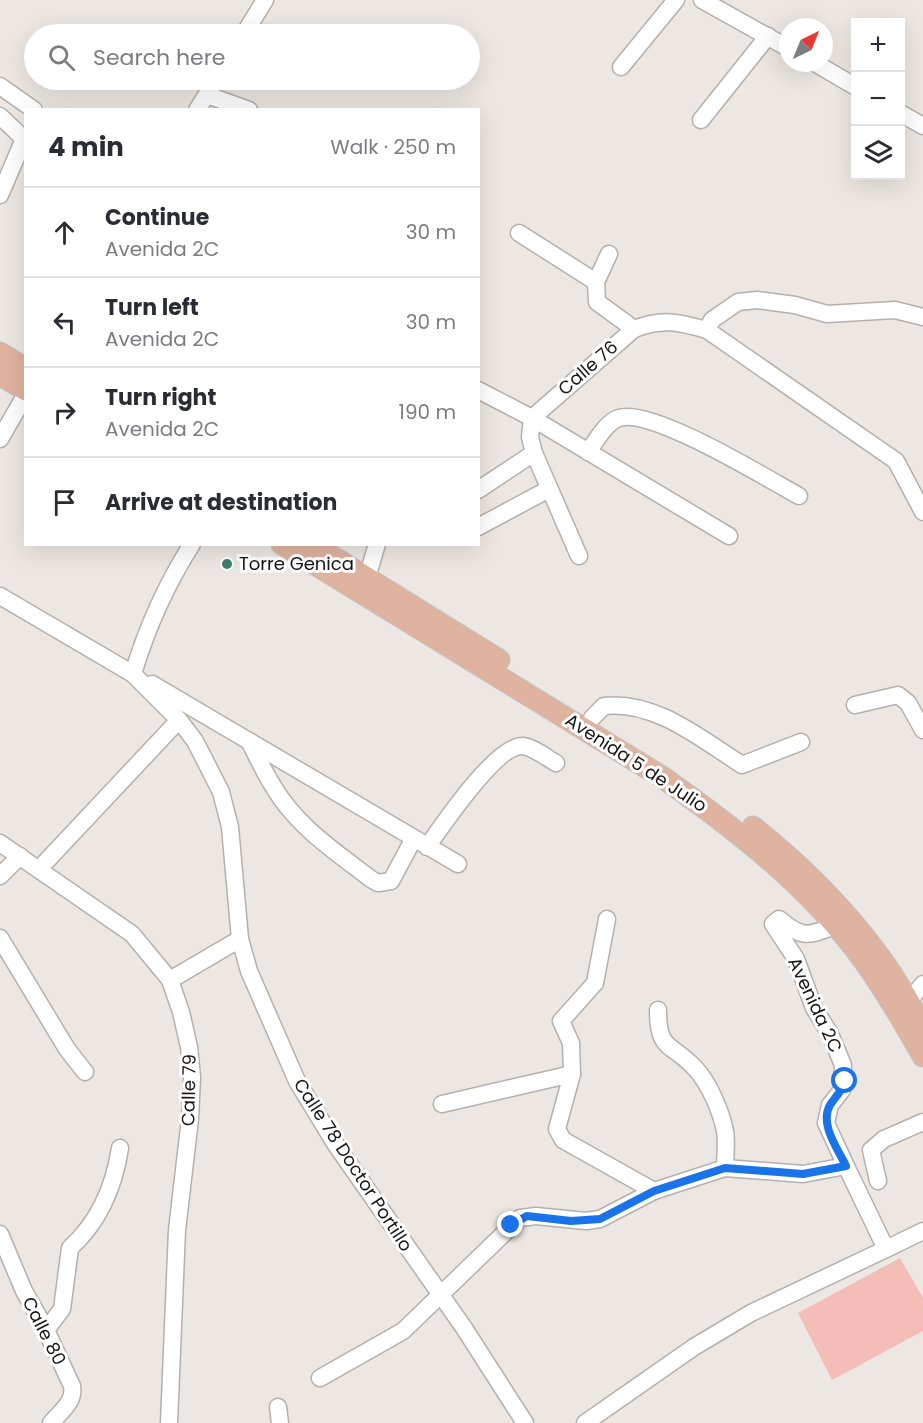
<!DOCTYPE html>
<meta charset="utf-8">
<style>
:root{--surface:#fff;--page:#f7f7f7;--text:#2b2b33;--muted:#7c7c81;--line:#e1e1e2}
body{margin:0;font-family:Poppins,sans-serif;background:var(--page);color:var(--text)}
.controls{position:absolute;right:18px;top:18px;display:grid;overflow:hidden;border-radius:0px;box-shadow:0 6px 24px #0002}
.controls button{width:54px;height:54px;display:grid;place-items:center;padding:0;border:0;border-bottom:2px solid var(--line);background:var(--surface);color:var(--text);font:30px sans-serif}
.compass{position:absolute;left:779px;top:18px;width:54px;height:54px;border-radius:50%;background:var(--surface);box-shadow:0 6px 24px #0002;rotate:43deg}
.stop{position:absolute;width:18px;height:18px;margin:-14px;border:4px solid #1a73e8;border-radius:50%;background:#fff}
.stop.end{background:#1a73e8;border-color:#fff;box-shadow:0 2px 6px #0008}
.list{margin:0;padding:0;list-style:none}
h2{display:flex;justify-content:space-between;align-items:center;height:78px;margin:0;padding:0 24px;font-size:26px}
h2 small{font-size:20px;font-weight:400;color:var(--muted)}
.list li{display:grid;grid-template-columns:39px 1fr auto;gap:18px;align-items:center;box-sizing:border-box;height:90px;padding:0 24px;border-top:2px solid var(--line)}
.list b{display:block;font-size:22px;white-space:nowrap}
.list p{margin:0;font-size:20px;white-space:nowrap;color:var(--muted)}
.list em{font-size:20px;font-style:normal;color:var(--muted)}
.icon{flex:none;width:33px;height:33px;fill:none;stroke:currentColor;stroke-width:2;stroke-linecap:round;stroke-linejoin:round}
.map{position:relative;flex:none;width:923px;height:1423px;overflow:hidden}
.search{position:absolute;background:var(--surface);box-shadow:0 6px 24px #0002;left:24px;top:24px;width:456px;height:66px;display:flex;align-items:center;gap:15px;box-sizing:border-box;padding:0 21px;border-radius:33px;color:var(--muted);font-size:22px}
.panel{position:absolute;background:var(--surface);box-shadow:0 6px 24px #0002;left:24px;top:108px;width:456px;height:438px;border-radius:0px}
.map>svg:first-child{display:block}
.green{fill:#f4bdb8}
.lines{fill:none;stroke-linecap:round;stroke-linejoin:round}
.minor-casing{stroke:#b5b0ab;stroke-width:19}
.major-casing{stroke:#c3c2c2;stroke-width:23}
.minor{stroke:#fff;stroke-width:16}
.major{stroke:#dfb39f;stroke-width:21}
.route{stroke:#1a73e8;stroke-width:8}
.poi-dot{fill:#3e7d6a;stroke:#fff;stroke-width:2}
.labels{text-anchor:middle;stroke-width:6;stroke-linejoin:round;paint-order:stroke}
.street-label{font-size:18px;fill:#181614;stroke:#fff}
.poi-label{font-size:18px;fill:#181614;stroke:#fff;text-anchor:start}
</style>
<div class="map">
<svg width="923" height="1423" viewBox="0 0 923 1423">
<rect width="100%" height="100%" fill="#ece7e2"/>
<polygon class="green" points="900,1258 923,1298 923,1331 832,1380 798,1313"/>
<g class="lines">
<defs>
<g id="minor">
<polyline points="702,0 788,48"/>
<polyline points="244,34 265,0"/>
<polyline points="815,63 856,87"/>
<polyline points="621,67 676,0"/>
<polyline points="0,86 34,110"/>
<polyline points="207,95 249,110"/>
<polyline points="197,110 216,80"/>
<polyline points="900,113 923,126"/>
<polyline points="0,116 24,139 0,195"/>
<polyline points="701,120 768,36"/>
<polyline points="519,233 596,282"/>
<polyline points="609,254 596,282 597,302 634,329"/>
<polyline points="707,330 712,320 738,302 757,300 795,305 827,314 895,310 923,317"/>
<path d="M478,390L532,418L634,329C663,318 678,322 707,330L896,461L923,512"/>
<polyline points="0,439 26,394"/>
<path d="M588,452C596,441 606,422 619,418C651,407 766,478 799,496"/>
<polyline points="478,490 534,453"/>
<polyline points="478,527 549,489"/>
<polyline points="579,556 534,453 530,437 532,418 729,536"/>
<polyline points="367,578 377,544"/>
<polyline points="0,596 133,674 179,720 195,741 221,792 230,827 240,939 249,971 297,1081 336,1145 464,1328 525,1423"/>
<path d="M133,674C147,627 166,585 192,544"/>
<polyline points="152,684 458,864"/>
<polyline points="855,705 898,695 908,703 923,730"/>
<path d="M592,718L604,706C655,700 701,739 742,765L801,742"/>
<path d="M249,741C257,756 264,772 273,786C296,826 336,852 371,879L378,883L391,881L413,840"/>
<polyline points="0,843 132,934 170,980 181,1012 189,1047 192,1077 190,1119 177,1230 169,1423"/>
<path d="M427,847C442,826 497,744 523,746C533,747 547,758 556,763"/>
<polyline points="39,869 179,720"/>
<polyline points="0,876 20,856"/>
<polyline points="0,938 67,1049 85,1072"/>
<polyline points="170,980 240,939"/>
<polyline points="908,1002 923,984"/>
<path d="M658,1010C658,1052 671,1042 695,1068C709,1083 721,1111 725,1131C727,1142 725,1156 725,1168"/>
<polyline points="572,1074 571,1043 561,1021 595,983 607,919"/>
<polyline points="442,1104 572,1074 557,1129 563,1140 654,1191"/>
<polyline points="846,1166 886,1249 923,1231"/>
<polyline points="878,1181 871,1150 884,1139 923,1122"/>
<path d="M0,1234L24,1291L46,1330L72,1386C75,1402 61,1411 51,1423"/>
<path d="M46,1330L62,1309L70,1248C100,1221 114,1187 120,1148"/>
<path d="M320,1378L403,1331L520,1218L536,1216L586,1221L600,1219L654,1191L725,1168L803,1174L846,1166L826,1123L830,1105L842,1090L843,1065L830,1034L814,1008L796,959L773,924L779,919C803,939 807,936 835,926"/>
<polyline points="278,1407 280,1423"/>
<polyline points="585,1423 694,1347 751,1313 886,1249"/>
</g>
<g id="major">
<polyline points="0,353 26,369"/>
<polyline points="0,375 26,390"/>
<path d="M282,544L662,777C737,830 811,887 865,962C886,992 905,1024 923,1056"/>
<polyline points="312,544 499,660"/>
<path d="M753,827C798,863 841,905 876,952C894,975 908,1001 923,1026"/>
</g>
</defs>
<use href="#minor" class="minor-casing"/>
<use href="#major" class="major-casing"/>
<use href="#minor" class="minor"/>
<use href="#major" class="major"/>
</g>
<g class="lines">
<path class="route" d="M511,1225L527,1216L571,1221L600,1219L654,1191L725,1168L803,1174L846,1166C838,1149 819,1124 830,1105C836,1096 842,1091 845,1081"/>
</g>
<circle class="poi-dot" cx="227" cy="564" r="6"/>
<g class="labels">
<g class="street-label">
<text transform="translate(588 368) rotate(-41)" y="6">Calle 76</text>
<text transform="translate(636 763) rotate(33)" y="6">Avenida 5 de Julio</text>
<text transform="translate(815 1005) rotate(65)" y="6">Avenida 2C</text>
<text transform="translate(189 1090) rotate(-89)" y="6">Calle 79</text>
<text transform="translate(353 1165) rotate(57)" y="6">Calle 78 Doctor Portillo</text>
<text transform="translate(44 1331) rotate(63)" y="6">Calle 80</text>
</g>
<g class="poi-label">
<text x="239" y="570">Torre Genica</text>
</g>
</g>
</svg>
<div class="controls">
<button>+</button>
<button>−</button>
<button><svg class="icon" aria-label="layers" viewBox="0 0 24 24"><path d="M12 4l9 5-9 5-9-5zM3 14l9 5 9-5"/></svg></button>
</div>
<svg class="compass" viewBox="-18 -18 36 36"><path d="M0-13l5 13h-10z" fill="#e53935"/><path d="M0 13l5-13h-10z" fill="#7c7c81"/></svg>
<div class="stop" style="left:845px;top:1081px"></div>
<div class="stop end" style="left:511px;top:1225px"></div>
<div class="search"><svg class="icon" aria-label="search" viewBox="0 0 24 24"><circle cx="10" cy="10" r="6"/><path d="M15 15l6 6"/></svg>Search here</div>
<section class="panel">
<h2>4 min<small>Walk · 250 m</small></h2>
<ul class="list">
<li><svg class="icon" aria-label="ahead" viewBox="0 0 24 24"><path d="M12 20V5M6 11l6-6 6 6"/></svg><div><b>Continue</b><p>Avenida 2C</p></div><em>30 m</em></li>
<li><svg class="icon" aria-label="left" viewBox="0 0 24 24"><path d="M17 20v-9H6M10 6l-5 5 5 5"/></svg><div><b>Turn left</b><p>Avenida 2C</p></div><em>30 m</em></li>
<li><svg class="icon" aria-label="right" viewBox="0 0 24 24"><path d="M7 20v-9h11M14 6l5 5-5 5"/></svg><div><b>Turn right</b><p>Avenida 2C</p></div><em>190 m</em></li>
<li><svg class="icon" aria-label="arrive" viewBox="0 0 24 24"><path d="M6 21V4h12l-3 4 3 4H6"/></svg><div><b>Arrive at destination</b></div></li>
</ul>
</section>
</div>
